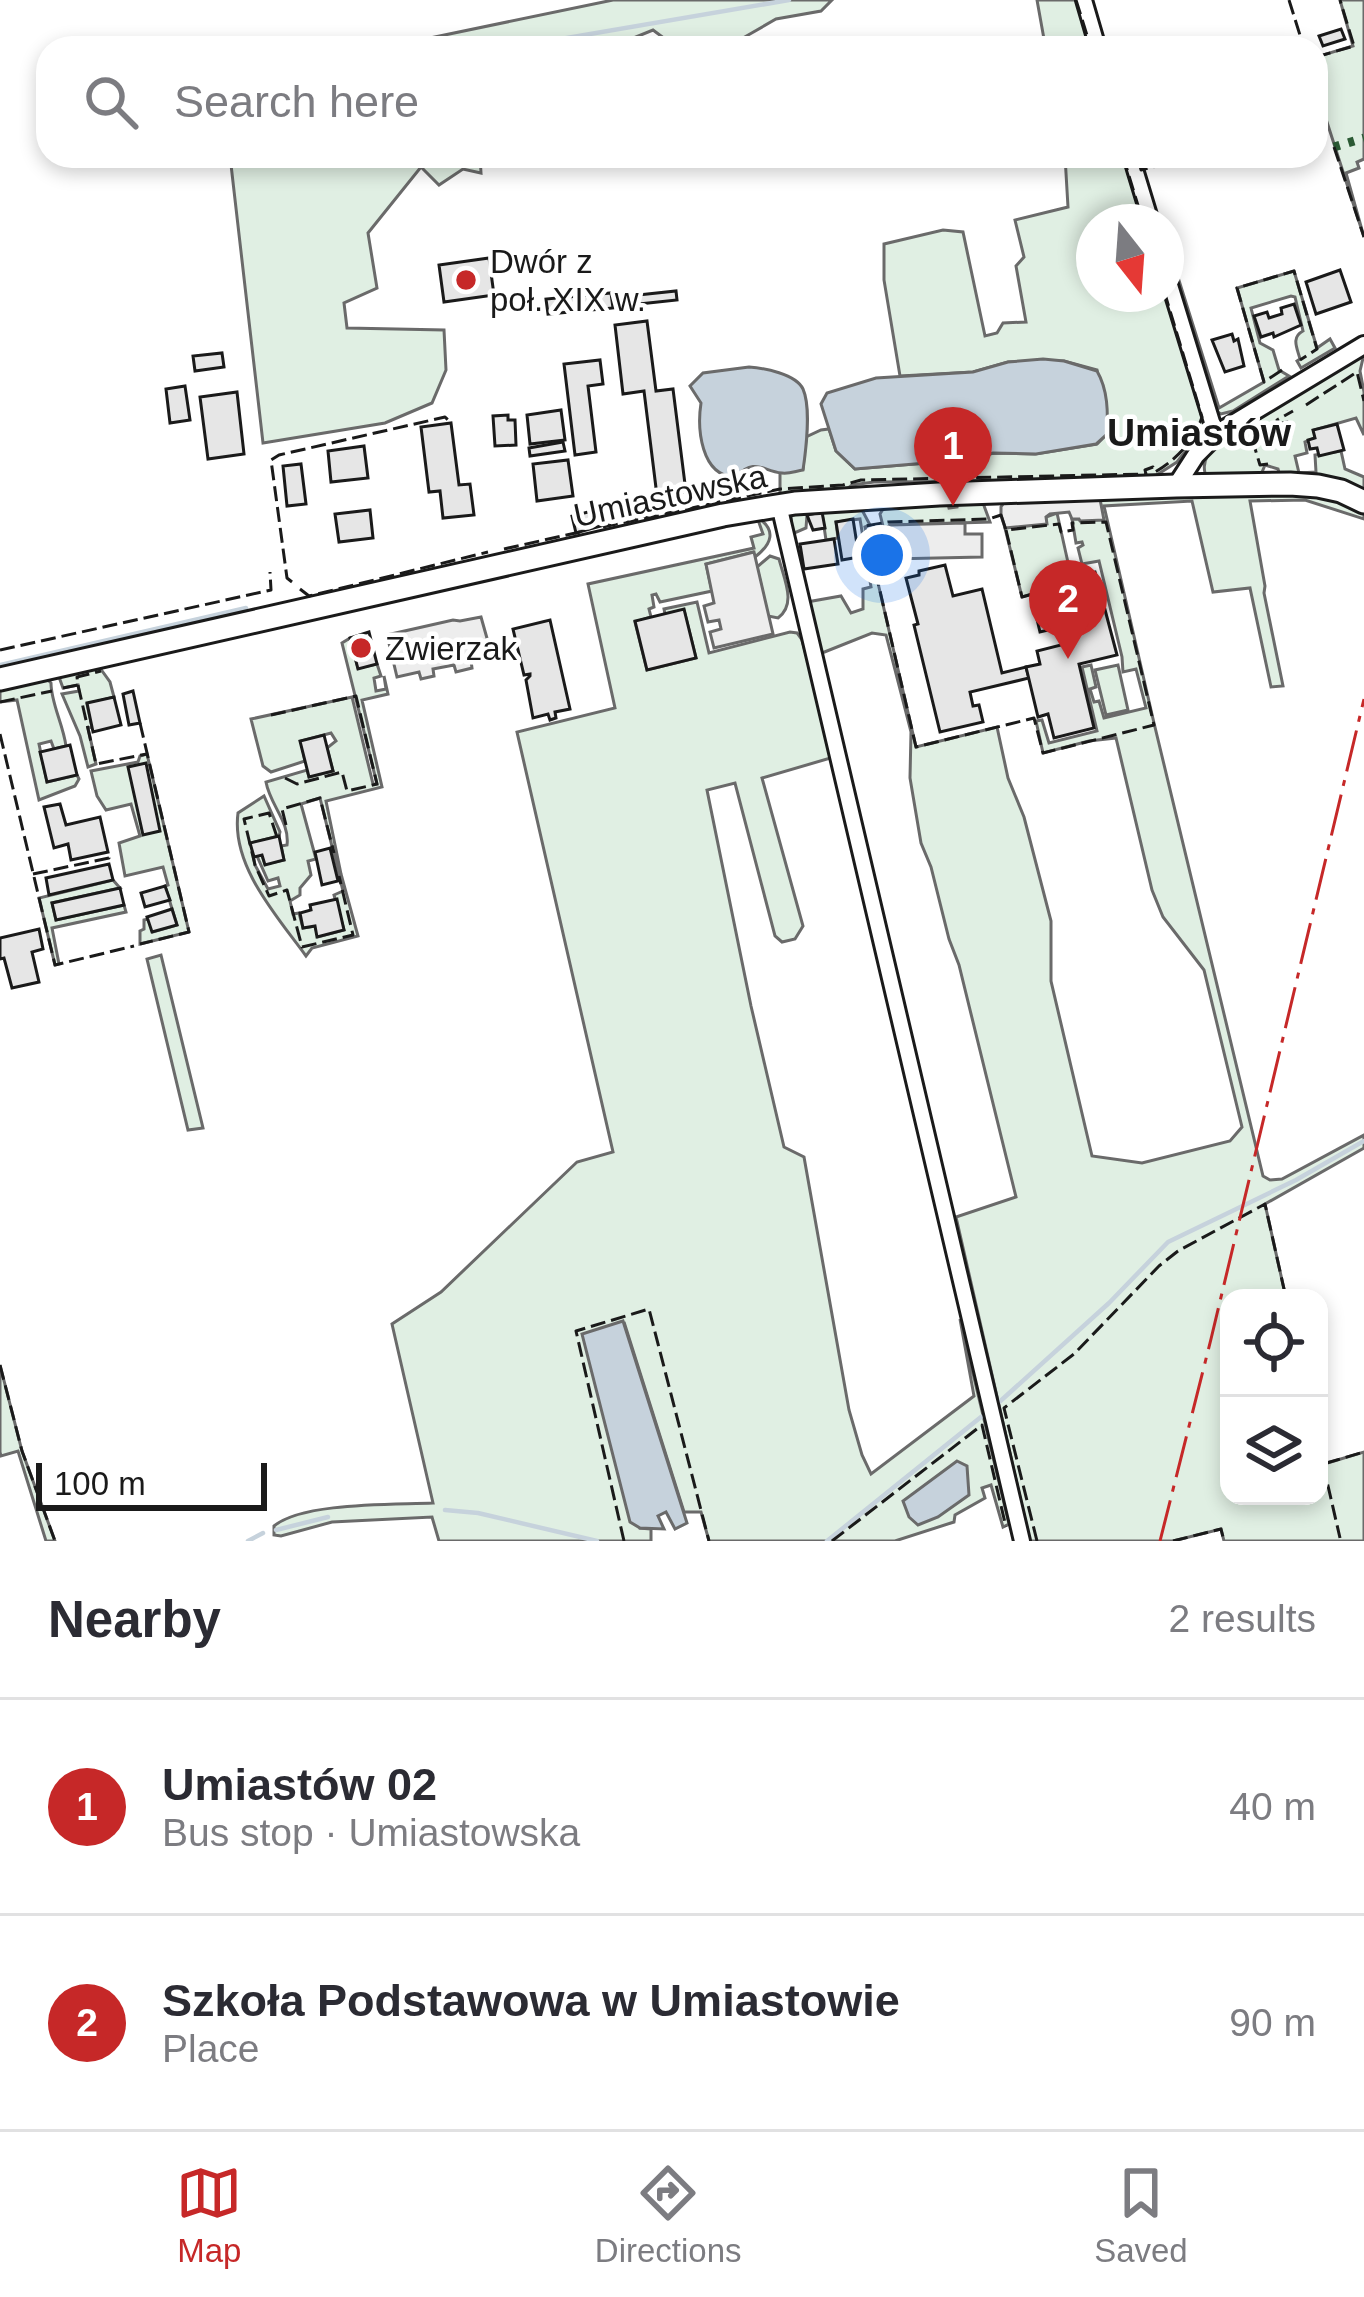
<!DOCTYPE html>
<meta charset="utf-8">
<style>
:root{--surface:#fff;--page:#f2f2f3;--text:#2b2b33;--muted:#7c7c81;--line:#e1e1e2;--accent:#c62828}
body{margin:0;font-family:Helvetica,sans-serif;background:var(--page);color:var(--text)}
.controls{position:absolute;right:36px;bottom:36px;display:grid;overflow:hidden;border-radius:24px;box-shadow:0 6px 18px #0003}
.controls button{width:108px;height:108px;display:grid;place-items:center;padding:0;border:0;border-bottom:3px solid var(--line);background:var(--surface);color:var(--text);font:60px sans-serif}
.compass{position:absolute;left:1076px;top:204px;width:108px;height:108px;border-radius:50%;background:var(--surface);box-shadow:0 6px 18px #0003;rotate:163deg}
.scale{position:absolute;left:36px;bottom:30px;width:231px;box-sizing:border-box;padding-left:12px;border:6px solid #1a1a1a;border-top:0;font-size:33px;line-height:42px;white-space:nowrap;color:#1a1a1a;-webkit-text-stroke:9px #fff;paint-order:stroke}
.you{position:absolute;left:882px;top:555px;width:42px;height:42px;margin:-30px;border:9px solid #fff;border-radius:50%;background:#1a73e8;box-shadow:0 0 0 18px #1a73e833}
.badge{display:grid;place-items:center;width:78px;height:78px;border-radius:50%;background:var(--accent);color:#fff;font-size:39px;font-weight:700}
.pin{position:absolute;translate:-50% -99px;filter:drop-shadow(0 3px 6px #0008)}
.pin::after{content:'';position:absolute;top:63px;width:42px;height:36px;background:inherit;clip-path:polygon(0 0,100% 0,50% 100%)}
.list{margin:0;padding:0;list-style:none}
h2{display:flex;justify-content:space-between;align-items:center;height:156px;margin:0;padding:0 48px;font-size:51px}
h2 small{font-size:39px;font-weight:400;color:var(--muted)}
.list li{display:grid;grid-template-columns:78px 1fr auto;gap:36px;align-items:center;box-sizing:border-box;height:216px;padding:0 48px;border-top:3px solid var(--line)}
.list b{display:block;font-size:45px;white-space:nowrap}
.list p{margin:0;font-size:39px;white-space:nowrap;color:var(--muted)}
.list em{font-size:39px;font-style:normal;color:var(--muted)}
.icon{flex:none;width:66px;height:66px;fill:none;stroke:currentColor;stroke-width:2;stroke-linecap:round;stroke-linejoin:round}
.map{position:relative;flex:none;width:1364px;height:1541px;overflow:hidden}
.search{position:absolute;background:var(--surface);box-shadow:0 6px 18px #0003;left:36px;right:36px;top:36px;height:132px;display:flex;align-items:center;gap:30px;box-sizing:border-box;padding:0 42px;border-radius:36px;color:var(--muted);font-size:45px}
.sheet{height:588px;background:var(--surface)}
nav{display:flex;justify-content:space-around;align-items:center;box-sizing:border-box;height:168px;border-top:3px solid var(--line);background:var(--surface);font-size:33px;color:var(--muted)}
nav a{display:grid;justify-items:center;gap:6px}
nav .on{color:var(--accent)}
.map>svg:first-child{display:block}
.green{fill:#e0efe3;stroke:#6a6a6a;stroke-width:3;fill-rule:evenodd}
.parking{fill:#ededed;stroke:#6a6a6a;stroke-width:3}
.water{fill:#c6d2dc;stroke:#6a6a6a;stroke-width:3}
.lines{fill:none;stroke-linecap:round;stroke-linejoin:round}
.stream{stroke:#c6d2dc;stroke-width:4.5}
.building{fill:#e6e6e6;stroke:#1a1a1a;stroke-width:3}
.minor-casing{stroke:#1a1a1a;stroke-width:20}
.tertiary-casing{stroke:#1a1a1a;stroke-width:22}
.secondary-casing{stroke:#1a1a1a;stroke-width:27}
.minor{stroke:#fff;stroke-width:14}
.tertiary{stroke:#fff;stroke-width:16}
.secondary{stroke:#fff;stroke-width:21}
.hedge{stroke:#2b5a34;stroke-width:9;stroke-dasharray:6 9;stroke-linecap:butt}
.fence{stroke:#1a1a1a;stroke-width:3;stroke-dasharray:15 6;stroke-linecap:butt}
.power{stroke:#c62828;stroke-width:3;stroke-dasharray:42 9 6 9;stroke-linecap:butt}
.poi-dot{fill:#c62828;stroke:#fff;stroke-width:4.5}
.labels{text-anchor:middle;stroke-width:9;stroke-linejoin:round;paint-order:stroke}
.poi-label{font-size:33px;fill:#1a1a1a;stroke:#fff;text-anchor:start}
.street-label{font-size:33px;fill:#1a1a1a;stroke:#fff}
.quarter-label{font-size:39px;font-weight:bold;fill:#1a1a1a;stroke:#fff}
</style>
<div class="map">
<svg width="1364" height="1541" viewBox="0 0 1364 1541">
<rect width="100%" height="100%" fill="#fff"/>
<g class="green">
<polygon points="613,0 832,0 821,11 776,19 743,38 714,48 677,48 653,30 609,48 382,48"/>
<polygon points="1037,0 1081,0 1094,48 1054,48 1044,39"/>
<polygon points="1340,0 1364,0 1364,159 1357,162 1359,168 1346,173 1364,237 1316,88 1316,57 1353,46"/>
<polygon points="230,156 480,156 481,173 463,169 439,185 421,167 368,233 377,288 344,303 347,328 444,330 446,370 432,403 385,423 263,443"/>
<polygon points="1065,156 1126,156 1146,222 1094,222 1094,294 1166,294 1206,425 1177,462 1155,476 1070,481 874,482 852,485 847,489 780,494 780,473 803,469 806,437 821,430 829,429 836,451 855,469 974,459 993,453 1035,454 1097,444 1107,434 1097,370 1064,361 1008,362 973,372 900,376 884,280 884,244 943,230 963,232 985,336 997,333 1003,323 1026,322 1016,266 1024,257 1015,220 1068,207"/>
<path d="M1166,239L1219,408L1264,382L1237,288L1294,271L1317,348L1330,339L1335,348L1301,368L1297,361L1300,359C1297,348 1291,337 1303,331L1295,297L1291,296L1251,308L1260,343L1273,350L1279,370L1289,376L1233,411L1221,414L1213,409L1166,259Z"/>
<path d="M1364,354L1360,371L1364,392V435L1356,418L1314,430L1315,438L1305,442L1307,453L1295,456L1299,473L1316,472L1315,455L1341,451L1345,469L1364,477V491L1280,476L1278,469L1265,465L1260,477H1214L1205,473C1201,456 1214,448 1225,438Z"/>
<polygon points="1314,494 1338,499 1364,513 1364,519 1305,500 1250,501 1265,586 1264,593 1283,686 1271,687 1250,588 1213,592 1192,501 1104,506 1154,723 1263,1176 1270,1180 1282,1179 1364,1135 1364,1148 1265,1204 1286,1298 1229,1298 1229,1496 1319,1496 1319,1446 1324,1464 1364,1452 1364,1541 1224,1541 1221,1529 1173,1541 1030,1541 956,1217 1016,1197 959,965 949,939 931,867 921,843 910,778 911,732 886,635 872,633 822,653 817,642 807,602 841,596 851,613 863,609 863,589 871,587 860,519 836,522 838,538 826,540 822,513 807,515 806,528 792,534 791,516 793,513 861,508 870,525 865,527 916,747 997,727 1008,778 1024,817 1051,921 1051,981 1092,1156 1142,1163 1230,1141 1242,1127 1204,970 1163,917 1152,890 1116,738 1089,741 1043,753 1036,721 1042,720 1049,743 1097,731 1082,667 1091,665 1096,687 1090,689 1094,702 1099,701 1104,718 1146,708 1136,669 1123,672 1122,657 1099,561 1082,564 1078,548 1083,545 1082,542 1076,543 1072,519 1080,519 1105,495"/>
<polygon points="983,503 990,522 890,525 884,530 880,514 885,506 948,504 949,508 957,507 957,504"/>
<polygon points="1057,513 1069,567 1051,571 1055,588 1022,597 1005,528 1046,524 1046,517"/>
<path d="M757,517C777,530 772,544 755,557L753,552L706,564L712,591L660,602L656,594L652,595L654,607L649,609L651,617L635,622L647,670L696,658L684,610L665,614L664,609L697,602L709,653L790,632L797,633L802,640L834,757L762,778L803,926L795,939L782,942L775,936L735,783L707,790L751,1006L784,1147L804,1157L849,1410L862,1455L871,1474L974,1396L960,1319L1009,1524L1003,1527L991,1485L982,1488L985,1498L955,1515L954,1522L895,1541H709L701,1512H684L624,1322L640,1528L651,1529V1541H439L432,1517L332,1522L281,1536L274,1535V1526C303,1502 394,1505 433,1503L392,1324L441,1292L577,1162L613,1152L517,732L615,708L588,584L754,548L751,537L763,534Z"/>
<path d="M770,556L779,559C784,579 797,604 778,618L768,616L757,567Z"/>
<path d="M350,638L358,668L377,664L381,676L374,678L376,691L386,689L384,676L388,694L362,700L382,787L326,801L341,874L358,936L312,948L306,956C277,916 231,866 238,813L264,796L280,832L279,836L251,843L255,865L268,889L280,886L278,878L268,881L257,856L262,855L265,864L284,860L281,846L287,845C290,822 270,805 266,782L307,770L309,777L333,771L327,748L336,741L331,733L301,741L305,761L271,772L263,766L251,719L352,697L373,784H377L342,643ZM320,798L343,891L334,895L344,930L318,937L315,926L303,928L299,913L293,914L290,901L300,895V888L311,875L308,861L316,859L301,804Z"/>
<polygon points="1118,665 1128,710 1106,715 1095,670"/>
<polygon points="100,668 110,682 114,697 87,704 92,727 88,728 96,764 88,767 80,736 62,694 79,691 78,685 63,688 59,677 64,673"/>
<path d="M46,678L51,683C51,703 63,724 66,746L54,749L51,741L39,744L47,782L77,775L79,779L75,786L39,800L17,700L0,702V689Z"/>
<polygon points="147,754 189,932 140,944 140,931 144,929 144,920 148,919 153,932 177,925 165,886 168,885 163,867 125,876 119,843 140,836 131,804 106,810 97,796 91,771 138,762 140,756"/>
<polygon points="113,880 120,888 52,903 56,920 124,905 126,912 52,928 59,964 55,965 39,898"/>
<polygon points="161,955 203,1128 188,1130 147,959"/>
<polygon points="0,1365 22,1451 55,1541 46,1541 18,1451 1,1456 0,1452"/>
</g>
<g class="parking">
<polygon points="1105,495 1100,499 1104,520 1080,521 1079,519 1072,519 1069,512 1050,514 1046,517 1047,524 1005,528 1001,515 1001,507 1005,501"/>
<polygon points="965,523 965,534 982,534 982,557 891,559 890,525"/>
<polygon points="754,552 773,634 714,648 710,632 721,629 719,620 708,622 704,606 714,603 706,564"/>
<polygon points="481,617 492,656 471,661 472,668 456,672 454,665 433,669 434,676 421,679 419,672 397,677 387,635 453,620 460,621"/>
</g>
<g class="water">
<path d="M1043,359L1064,361L1097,371C1108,390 1108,412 1107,434L1096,444L1036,454L993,453L974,459L855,469L836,451L821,404L827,393L876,378L973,372L1008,362Z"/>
<path d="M749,367C764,368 796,374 803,389C811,407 806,450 803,470C796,471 789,474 782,473C761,471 758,457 734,477C701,475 697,429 701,403L690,386L703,373Z"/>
<polygon points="623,1321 687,1523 675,1529 666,1512 658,1516 664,1529 640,1528 630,1522 582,1334"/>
<polygon points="957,1461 967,1466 969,1495 938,1517 918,1525 909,1517 903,1501"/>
</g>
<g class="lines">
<g class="stream">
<polyline points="508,48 789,0"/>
<polyline points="0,665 246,608"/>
<polyline points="996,1405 1109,1303 1168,1242 1296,1180 1364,1141"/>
<polyline points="445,1510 478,1513 597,1541"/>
<polyline points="276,1530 328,1517"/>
<polyline points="248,1541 263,1533"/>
<polyline points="827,1541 981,1417"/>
</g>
</g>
<g class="building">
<polygon points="1341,29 1345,39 1323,46 1319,36"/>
<polygon points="489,258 494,295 444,302 439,265"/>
<polygon points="1340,270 1351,302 1316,314 1306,282"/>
<polygon points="676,291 677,300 620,306 619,297"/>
<polygon points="611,293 613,308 548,314 546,299"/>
<polygon points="1294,304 1301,325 1274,337 1273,333 1261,337 1254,316 1267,312 1269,318 1282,314 1281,308"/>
<polygon points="647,321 656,391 673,389 686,492 657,496 644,391 623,394 615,325"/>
<polygon points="1232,334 1234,341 1238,339 1244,366 1225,372 1212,340"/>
<polygon points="222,353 224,367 195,371 193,356"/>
<polygon points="600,360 603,384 588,386 596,452 575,455 564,364"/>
<polygon points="185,386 190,420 170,423 166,389"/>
<polygon points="237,392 244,454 208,459 200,397"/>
<polygon points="561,410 565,440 530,444 527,415"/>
<polygon points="508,415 508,420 515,420 516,445 495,446 493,416"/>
<polygon points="1287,422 1291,435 1274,441 1270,428 1273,425"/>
<polygon points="451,423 459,485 470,484 474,515 443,518 440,491 429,492 421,427"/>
<polygon points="1337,424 1344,450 1319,456 1317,448 1310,449 1308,440 1315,438 1313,430"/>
<polygon points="563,442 565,451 530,456 529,448"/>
<polygon points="364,446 368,478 331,482 328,451"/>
<polygon points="568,460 573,496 537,501 533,464"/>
<polygon points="301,464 306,504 287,506 283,466"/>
<polygon points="650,500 652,515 611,520 610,505"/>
<polygon points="604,508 608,524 576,533 572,516"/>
<polygon points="370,510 373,538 339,542 335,514"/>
<polygon points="822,512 825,528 813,530 807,515"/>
<polygon points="853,519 859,557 842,560 836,522"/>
<polygon points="834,539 838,564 804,569 800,544"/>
<polygon points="945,565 953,596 982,589 1002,673 1026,667 1029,678 970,692 973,706 979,705 983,722 940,732 914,625 918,624 906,578 919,575 919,571"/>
<polygon points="1095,572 1117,655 1079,664 1094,728 1054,738 1048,714 1038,717 1026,667 1040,664 1037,651 1073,642 1069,625 1040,632 1036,615 1072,604 1067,580"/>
<polygon points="684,609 696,658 647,670 635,621"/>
<polygon points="550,620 570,709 555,712 556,718 550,720 548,714 533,718 526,680 530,676 530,674 524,675 513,629"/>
<polygon points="369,632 377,664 358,669 350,638"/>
<polygon points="133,691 140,723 129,725 123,694"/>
<polygon points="114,697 121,725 93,732 87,703"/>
<polygon points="324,735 333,771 309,777 300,741"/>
<polygon points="70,745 77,775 47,782 40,752"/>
<polygon points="146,763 160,831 143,835 128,767"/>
<polygon points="60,804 66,825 100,817 108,852 71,860 68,844 54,848 44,807"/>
<polygon points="279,836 284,860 265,865 262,855 254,857 250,843"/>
<polygon points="330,848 338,881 322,885 315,852"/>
<polygon points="109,864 113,880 49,895 46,878"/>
<polygon points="165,886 170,900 145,907 141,893"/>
<polygon points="120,888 124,905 56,920 52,903"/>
<polygon points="337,899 344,930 317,937 315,926 303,928 300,913 311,910 310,905"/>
<polygon points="172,909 177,925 152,932 147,917"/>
<polygon points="39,929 43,949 32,952 39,982 12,988 4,958 0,959 0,938"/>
</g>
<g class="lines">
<defs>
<g id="minor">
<polyline points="1084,0 1098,48"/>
<polyline points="1131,156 1151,222"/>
<polyline points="1166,272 1212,422 1218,433"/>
<polyline points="779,505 1022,1541"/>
</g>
<polyline id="tertiary" points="1176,486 1196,455 1218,433 1364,345"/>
<polyline id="secondary" points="0,679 723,515 795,503 939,494 1176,486 1290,484 1318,486 1341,491 1364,502"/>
</defs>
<use href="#minor" class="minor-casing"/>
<use href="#tertiary" class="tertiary-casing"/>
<use href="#secondary" class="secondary-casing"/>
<use href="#minor" class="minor"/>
<use href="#tertiary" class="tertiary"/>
<use href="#secondary" class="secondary"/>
<polyline class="hedge" points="1334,147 1364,138"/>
<g class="fence">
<polyline points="1076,0 1091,48"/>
<polyline points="1289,0 1304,48"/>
<polyline points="1176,48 1178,47"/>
<polyline points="1316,57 1354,46 1340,0"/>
<polyline points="1334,147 1364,237"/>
<polyline points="1123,156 1143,222"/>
<polyline points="1139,162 1141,170 1161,165"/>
<polyline points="1282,370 1264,382 1237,288 1294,271 1317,349 1300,360"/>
<polyline points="1306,405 1357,372 1364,401"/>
<polyline points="1268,464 1260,465 1250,432 1278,424 1277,420 1293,411"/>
<polygon points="1001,515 1006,530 1059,524 1061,532 1073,530 1072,523 1106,522 1154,725 1043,753 1034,718 916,747 865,526 888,522 989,519"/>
<path d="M603,527L780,489L843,485L861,480L1146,474L1145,470L1153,467L1155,472C1176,460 1195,440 1202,417L1165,294"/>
<polyline points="1006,530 1022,597 1046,590 1052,612"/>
<polyline points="504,549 580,532"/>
<polyline points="292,582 287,578 271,460 279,455 445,417 451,423"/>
<polyline points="300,589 309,596 488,552"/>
<polyline points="0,650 271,590 270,572"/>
<polyline points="78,685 96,764 147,754"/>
<polyline points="63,688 78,685 77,677 101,671"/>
<polyline points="0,702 52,691"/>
<polyline points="271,715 356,696 377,784 347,791 342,772 297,784 285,778"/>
<polyline points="140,723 189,932 140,944"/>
<polyline points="0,734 55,965 134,946"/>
<polyline points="286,825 282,809 320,798 334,853"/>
<polyline points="277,837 269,813 244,819 255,865 269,896 287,890 302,947 353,935 339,876"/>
<polyline points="33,874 109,858 108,852"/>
<polyline points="0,1365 22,1451 55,1541"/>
<polyline points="1319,1446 1323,1464 1364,1452"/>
<polyline points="1323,1464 1340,1538"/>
<polyline points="624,1541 576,1331 649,1309 709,1541"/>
<polyline points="832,1541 982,1425 1006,1527"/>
<polyline points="1037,1541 1004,1408 1074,1354 1159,1266 1178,1251 1265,1204 1286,1298"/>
<polyline points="1173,1541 1221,1529 1224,1541"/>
</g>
<polyline class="power" points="1160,1541 1211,1339 1364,699"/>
</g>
<g class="poi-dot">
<circle cx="466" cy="280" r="12"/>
<circle cx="361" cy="648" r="12"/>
</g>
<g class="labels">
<g class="poi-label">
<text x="490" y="273">Dwór z<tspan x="490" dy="38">poł. XIX w.</tspan></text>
<text x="385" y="660">Zwierzak</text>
</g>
<g class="street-label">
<text transform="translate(670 495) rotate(-12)" y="12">Umiastowska</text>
</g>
<g class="quarter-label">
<text x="1199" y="446">Umiastów</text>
</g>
</g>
</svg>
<div class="controls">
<button><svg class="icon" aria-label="locate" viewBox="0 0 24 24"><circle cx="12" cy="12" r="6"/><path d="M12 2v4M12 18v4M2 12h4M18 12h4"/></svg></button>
<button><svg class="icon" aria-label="layers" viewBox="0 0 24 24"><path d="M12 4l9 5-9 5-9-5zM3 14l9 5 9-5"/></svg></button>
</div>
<svg class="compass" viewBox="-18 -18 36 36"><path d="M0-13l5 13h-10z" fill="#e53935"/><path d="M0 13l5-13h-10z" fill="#7c7c81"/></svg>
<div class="scale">100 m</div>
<div class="you"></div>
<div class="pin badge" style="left:953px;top:506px">1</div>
<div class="pin badge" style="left:1068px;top:659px">2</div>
<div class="search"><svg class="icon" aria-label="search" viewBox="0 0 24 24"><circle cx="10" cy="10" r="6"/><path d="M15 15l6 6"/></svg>Search here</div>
</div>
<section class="sheet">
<h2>Nearby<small>2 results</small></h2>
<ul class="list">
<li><span class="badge">1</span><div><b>Umiastów 02</b><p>Bus stop · Umiastowska</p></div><em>40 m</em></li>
<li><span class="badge">2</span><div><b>Szkoła Podstawowa w Umiastowie</b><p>Place</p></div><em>90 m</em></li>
</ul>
</section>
<nav>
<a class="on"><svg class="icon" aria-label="map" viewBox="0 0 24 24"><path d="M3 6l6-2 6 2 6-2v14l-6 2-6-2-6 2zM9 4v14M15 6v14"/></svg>Map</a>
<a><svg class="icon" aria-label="directions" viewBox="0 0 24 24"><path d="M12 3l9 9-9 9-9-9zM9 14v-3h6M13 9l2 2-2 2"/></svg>Directions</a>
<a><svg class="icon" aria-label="saved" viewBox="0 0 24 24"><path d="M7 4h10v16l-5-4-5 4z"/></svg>Saved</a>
</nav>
